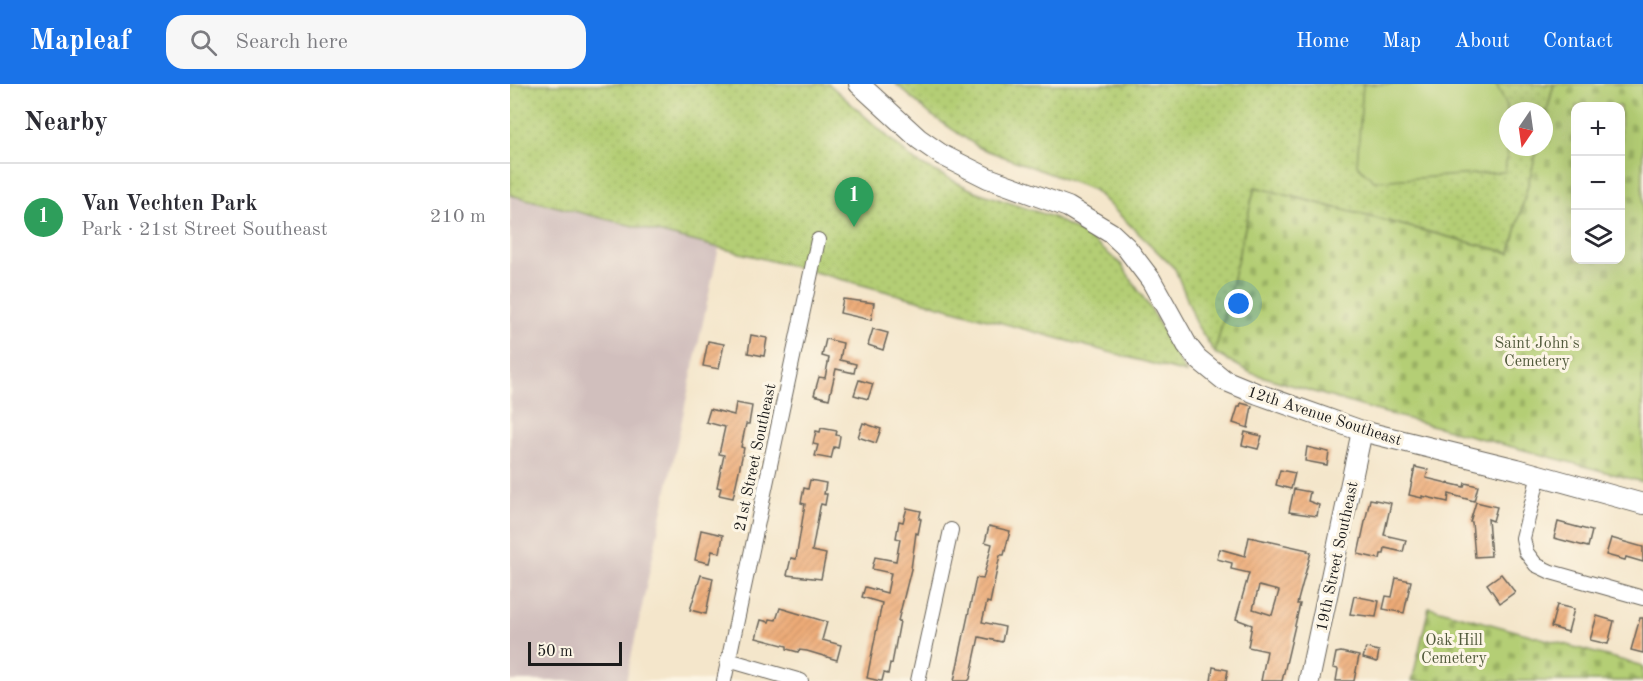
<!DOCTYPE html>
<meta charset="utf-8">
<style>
:root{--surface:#fff;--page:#f7f7f7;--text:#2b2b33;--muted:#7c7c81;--line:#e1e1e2;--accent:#1a73e8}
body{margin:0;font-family:"Old Standard TT",serif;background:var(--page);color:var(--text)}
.controls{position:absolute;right:18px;top:18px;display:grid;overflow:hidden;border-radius:12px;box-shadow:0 6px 24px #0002}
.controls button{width:54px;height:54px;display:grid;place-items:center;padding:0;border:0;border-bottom:2px solid var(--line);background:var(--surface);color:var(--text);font:30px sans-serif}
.compass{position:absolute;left:989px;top:18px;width:54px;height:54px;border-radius:50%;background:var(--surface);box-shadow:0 6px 24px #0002;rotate:193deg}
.scale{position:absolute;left:18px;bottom:15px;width:94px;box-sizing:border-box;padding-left:6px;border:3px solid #1c1c1c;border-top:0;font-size:16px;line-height:21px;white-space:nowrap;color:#1c1c1c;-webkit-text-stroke:4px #fcf5e5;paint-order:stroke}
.you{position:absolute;left:729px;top:220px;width:21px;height:21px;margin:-15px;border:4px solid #fff;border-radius:50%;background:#1a73e8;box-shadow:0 0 0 9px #1a73e833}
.badge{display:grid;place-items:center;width:39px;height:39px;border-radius:50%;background:var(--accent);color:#fff;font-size:20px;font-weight:700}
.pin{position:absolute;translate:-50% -50px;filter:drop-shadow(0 2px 3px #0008)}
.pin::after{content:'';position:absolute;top:32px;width:21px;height:18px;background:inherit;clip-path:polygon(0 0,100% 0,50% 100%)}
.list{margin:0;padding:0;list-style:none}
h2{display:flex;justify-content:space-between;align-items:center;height:78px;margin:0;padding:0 24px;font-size:26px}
h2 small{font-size:20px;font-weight:400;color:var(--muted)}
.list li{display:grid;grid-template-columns:39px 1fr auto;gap:18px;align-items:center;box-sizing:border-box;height:108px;padding:0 24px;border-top:2px solid var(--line)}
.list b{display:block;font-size:22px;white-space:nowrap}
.list p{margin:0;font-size:20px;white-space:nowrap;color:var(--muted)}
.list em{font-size:20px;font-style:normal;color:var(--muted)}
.icon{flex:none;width:33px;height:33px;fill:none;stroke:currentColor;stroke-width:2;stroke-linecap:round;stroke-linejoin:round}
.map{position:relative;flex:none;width:1133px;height:597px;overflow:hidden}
header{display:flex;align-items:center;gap:36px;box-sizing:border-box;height:84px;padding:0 30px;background:var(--accent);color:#fff}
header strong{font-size:28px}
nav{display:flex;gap:33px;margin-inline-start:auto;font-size:21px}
.search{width:420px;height:54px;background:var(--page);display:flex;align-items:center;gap:15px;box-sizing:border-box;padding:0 21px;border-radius:18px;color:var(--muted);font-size:22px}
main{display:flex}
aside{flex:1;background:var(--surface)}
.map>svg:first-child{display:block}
.industrial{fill:#d1bfbd}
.green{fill:url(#green-dots);stroke:#687548;stroke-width:1.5}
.cemetery{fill:url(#cemetery-stones);stroke:#687548;stroke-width:1.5;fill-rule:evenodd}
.pitch{fill:#b4ce74;stroke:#687548;stroke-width:1.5}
.building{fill:url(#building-hatch);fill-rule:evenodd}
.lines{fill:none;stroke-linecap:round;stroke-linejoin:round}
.street-casing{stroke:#686359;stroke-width:16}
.secondary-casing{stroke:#686359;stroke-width:22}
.street{stroke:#fff;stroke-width:14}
.secondary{stroke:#fff;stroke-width:20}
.labels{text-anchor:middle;stroke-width:6;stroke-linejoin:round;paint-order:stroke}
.park-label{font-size:16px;fill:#515a3b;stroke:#fcf5e5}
.street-label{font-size:16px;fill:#1c1c1c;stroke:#fcf5e5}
</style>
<header>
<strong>Mapleaf</strong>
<div class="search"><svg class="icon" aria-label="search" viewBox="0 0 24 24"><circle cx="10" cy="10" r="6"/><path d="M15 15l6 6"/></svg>Search here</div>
<nav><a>Home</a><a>Map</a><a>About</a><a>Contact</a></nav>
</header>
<main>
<aside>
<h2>Nearby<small></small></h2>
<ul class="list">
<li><span class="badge" style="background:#2e9e5b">1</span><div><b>Van Vechten Park</b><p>Park · 21st Street Southeast</p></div><em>210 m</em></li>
</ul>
</aside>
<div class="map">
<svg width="1133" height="597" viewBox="0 0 1133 597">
<defs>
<pattern id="green-dots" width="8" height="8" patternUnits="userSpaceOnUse" patternTransform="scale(1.5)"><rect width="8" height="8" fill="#b4ce74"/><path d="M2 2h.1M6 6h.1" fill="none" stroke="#9ab064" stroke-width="1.8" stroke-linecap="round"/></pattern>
<pattern id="cemetery-stones" width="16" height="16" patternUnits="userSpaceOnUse" patternTransform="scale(1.5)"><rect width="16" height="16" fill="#b4ce74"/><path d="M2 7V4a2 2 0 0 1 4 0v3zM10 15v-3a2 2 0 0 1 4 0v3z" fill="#9ab064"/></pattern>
<pattern id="building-hatch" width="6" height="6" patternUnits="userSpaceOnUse" patternTransform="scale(1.5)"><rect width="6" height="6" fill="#edab77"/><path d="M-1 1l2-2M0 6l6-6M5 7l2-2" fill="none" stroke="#cb9366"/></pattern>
</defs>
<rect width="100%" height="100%" fill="#fcf5e5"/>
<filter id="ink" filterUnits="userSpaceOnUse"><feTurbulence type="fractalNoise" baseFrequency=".0167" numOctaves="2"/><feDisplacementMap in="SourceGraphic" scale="12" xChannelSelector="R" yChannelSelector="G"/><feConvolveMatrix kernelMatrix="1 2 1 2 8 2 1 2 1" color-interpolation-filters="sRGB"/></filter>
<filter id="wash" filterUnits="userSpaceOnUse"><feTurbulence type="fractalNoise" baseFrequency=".008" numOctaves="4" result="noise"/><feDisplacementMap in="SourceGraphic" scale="24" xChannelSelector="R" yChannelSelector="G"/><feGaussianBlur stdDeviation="1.35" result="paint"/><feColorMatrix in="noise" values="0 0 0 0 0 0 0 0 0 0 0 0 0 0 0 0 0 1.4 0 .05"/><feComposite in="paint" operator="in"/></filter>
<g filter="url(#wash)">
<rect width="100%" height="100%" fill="#f4e6cb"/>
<polygon class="industrial" points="0,111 209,163 116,597 0,597"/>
<g class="green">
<polygon points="0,0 319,0 406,78 464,107 543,133 578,153 611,180 642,227 676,289 286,183 0,111"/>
<polygon points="386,0 1044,0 1034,39 1034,27 998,27 998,63 1028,63 1000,169 745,103 705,269 688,243 665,185 584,106 470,64 421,31"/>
</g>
<g class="cemetery">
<path d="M1044,0H1133V398L861,325L741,289L705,269L745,103L1000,169L1028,63H1034V39ZM1066,22H1110V176H1066Z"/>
<polygon points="919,523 1133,582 1133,597 902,597"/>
</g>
<polygon class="pitch" points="853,0 986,0 997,22 998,60 995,88 864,97 847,81"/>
<g id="blocks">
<g class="building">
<polygon points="333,215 364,219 361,236 330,229"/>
<polygon points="363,245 378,249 373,266 358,261"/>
<polygon points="241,251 257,254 254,272 238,269"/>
<polygon points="316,255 333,259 330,276 346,280 344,289 326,285 319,315 304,311 309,293 315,294 319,274 312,272"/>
<polygon points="198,257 214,260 209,285 193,282"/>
<polygon points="349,296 363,300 358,315 344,311"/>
<polygon points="226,319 242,322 239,340 236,340 231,363 234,364 223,414 209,411 211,404 207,403 214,371 209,370 215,343 196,338 200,325 224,331"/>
<polygon points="731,319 742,322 738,344 723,339 728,323 730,323"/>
<polygon points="353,339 371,345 366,359 348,353"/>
<polygon points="311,344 327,347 326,351 330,352 328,364 324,363 321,375 305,372 308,361 303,360 306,347 310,348"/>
<polygon points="735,348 752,352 748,365 732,361"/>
<polygon points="797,363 819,368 817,381 795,377"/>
<polygon points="905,383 918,386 916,394 954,403 955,399 968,402 964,417 939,410 938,418 912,412 912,414 899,411"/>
<polygon points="770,386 785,389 781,405 766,401"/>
<polygon points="300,396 316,399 314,410 317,410 315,421 311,420 310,423 302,467 316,470 311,495 277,491 281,474 286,475 295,420 291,419 294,404 298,405"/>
<polygon points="784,405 800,408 798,417 809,421 807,432 779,428"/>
<polygon points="860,415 881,419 874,451 896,456 893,468 875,464 874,470 871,470 870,475 848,470"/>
<polygon points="966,418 987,423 983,437 978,435 981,472 965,473 962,438 960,438"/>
<polygon points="397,424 411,427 409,435 411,435 408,450 406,449 401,485 388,537 390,537 382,580 380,579 378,590 374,589 372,597 370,597 357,594 372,519 352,513 355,503 377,509 381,489 362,485 365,473 386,477 390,455 386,454 389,437 393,438"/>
<polygon points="1048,438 1082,447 1078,463 1044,454"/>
<polygon points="479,442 500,447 494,471 490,471 480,519 477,518 472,538 495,543 492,558 469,553 460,595 458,597 444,597 466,494 473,495 482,460 475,458"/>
<polygon points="191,446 213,451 210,469 202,467 199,479 185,476"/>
<path d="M739,453L798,466L797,468H801L787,520H790L772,597H751L757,567L738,563L742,541L726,535L739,489L721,485L722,479L707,475L710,465L735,472ZM749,502L769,507L762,531L743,525Z"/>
<polygon points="1101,454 1133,463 1133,478 1116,473 1115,476 1096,471"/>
<polygon points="991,490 1005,508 990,519 977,500"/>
<polygon points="191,491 203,494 196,530 180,526"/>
<polygon points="886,494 901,497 894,529 873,525 876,512 882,513"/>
<polygon points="844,512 869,517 866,533 840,530"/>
<polygon points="1047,521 1064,525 1058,548 1041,543"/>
<polygon points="270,524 317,538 312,556 331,561 327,576 297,567 289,566 288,568 277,565 277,562 246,554 251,536 259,538 260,535 266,536"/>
<polygon points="1087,532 1104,537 1098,560 1080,556"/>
<polygon points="1130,534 1133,534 1133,569 1121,566"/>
<polygon points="856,564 869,567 867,578 853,574"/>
<polygon points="831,568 849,572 844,597 826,597 828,585 823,584 826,569"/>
<polygon points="703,583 718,586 716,597 701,597"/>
</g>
</g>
</g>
<g filter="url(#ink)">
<use href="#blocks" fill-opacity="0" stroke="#686359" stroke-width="1.5"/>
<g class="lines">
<defs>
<g id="street">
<polyline points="1029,391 1013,454 1016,468 1026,481 1041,488 1133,514"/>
<polyline points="218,576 291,597"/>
<polyline points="214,597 308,156"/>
<polyline points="408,597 441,446"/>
</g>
<g id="secondary">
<polyline points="349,0 409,55 432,71 478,94 558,123 601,149 616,163 641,196 677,261 687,274 714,296 748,310 852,347 1007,385 1133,420"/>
<polyline points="799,597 852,347"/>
</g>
</defs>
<use href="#street" class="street-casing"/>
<use href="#secondary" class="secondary-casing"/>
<use href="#street" class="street"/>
<use href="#secondary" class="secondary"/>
</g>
</g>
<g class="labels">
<g class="park-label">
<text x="1027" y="264">Saint John's<tspan x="1027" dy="18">Cemetery</tspan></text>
<text x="944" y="561">Oak Hill<tspan x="944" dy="18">Cemetery</tspan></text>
</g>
<g class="street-label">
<text transform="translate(815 331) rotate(18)" y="6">12th Avenue Southeast</text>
<text transform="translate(244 373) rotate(-78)" y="6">21st Street Southeast</text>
<text transform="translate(826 472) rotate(-78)" y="6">19th Street Southeast</text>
</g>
</g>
</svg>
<div class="controls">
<button>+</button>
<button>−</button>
<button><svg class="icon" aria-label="layers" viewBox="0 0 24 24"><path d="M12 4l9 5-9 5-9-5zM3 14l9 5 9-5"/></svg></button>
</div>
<svg class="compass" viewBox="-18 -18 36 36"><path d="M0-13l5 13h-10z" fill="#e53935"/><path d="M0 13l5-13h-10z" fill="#7c7c81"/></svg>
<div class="scale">50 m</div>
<div class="you"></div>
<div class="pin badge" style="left:344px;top:143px;background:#2e9e5b">1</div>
</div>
</main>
